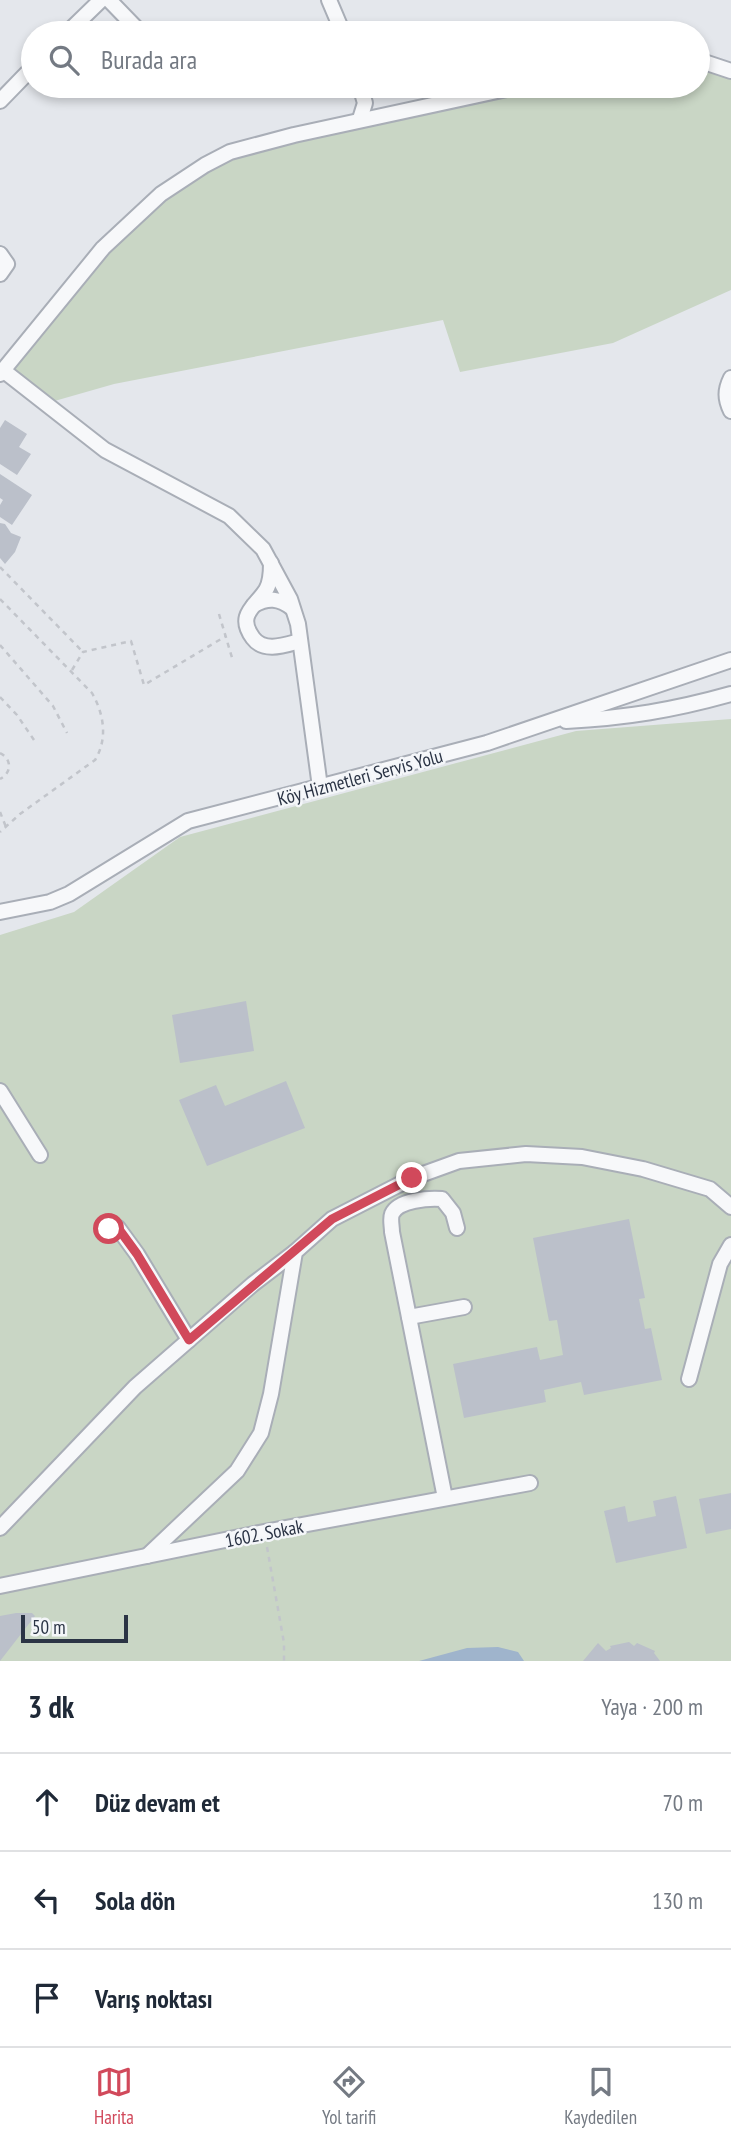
<!DOCTYPE html>
<html lang="tr">
<meta charset="utf-8">
<style>
:root{--surface:#fff;--page:#f6f6f7;--text:#1f2937;--muted:#747a83;--line:#e0e1e3;--accent:#d1495b}
body{margin:0;font-family:"PT Sans Narrow",sans-serif;background:var(--page);color:var(--text)}
.scale{position:absolute;left:21px;bottom:18px;width:107px;box-sizing:border-box;padding-left:7px;border:4px solid #2b3445;border-top:0;font-size:19px;line-height:24px;white-space:nowrap;color:#2b3445;-webkit-text-stroke:5px #f4f6f9;paint-order:stroke}
.stop{position:absolute;width:21px;height:21px;margin:-16px;border:5px solid #d1495b;border-radius:50%;background:#fff}
.stop.end{background:#d1495b;border-color:#fff;box-shadow:0 2px 7px #0008}
.list{margin:0;padding:0;list-style:none}
h2{display:flex;justify-content:space-between;align-items:center;height:91px;margin:0;padding:0 28px;font-size:30px}
h2 small{font-size:23px;font-weight:400;color:var(--muted)}
.list li{display:grid;grid-template-columns:46px 1fr auto;gap:21px;align-items:center;box-sizing:border-box;height:98px;padding:0 28px;border-top:2px solid var(--line)}
.list b{display:block;font-size:26px;white-space:nowrap}
.list em{font-size:23px;font-style:normal;color:var(--muted)}
.icon{flex:none;width:38px;height:38px;fill:none;stroke:currentColor;stroke-width:2;stroke-linecap:round;stroke-linejoin:round}
.map{position:relative;flex:none;width:731px;height:1661px;overflow:hidden}
.search{position:absolute;background:var(--surface);box-shadow:0 4px 10px #0003;left:21px;right:21px;top:21px;height:77px;display:flex;align-items:center;gap:18px;box-sizing:border-box;padding:0 24px;border-radius:38px;color:var(--muted);font-size:26px}
.sheet{height:385px;background:var(--surface)}
nav{display:flex;justify-content:space-around;align-items:center;box-sizing:border-box;height:98px;border-top:2px solid var(--line);background:var(--surface);font-size:19px;color:var(--muted)}
nav a{display:grid;justify-items:center;gap:4px}
nav .on{color:var(--accent)}
.map>svg:first-child{display:block}
.green{fill:#c9d6c5}
.water{fill:#9fb4cc}
.building{fill:#bbc0ca}
.lines{fill:none;stroke-linecap:round;stroke-linejoin:round}
.minor-casing{stroke:#a9aeb7;stroke-width:18}
.path{stroke:#c2c5cb;stroke-width:2.5;stroke-dasharray:5 5;stroke-linecap:butt}
.minor{stroke:#f7f8fa;stroke-width:14}
.route{stroke:#d1495b;stroke-width:9}
.labels{text-anchor:middle;stroke-width:5;stroke-linejoin:round;paint-order:stroke}
.street-label{font-size:19px;fill:#2b3445;stroke:#f4f6f9}
</style>
<div class="map">
<svg width="731" height="1661" viewBox="0 0 731 1661">
<rect width="100%" height="100%" fill="#e4e7ec"/>
<g class="green">
<polygon points="698,60 731,71 731,290 613,343 460,372 443,320 114,384 44,404 4,371 140,211 230,152 520,86 698,86"/>
<polygon points="731,719 731,1661 0,1661 0,935 74,912 180,837 576,731"/>
</g>
<polygon class="water" points="498,1647 518,1652 524,1661 419,1661 467,1648"/>
<g class="building">
<polygon points="5,420 27,434 19,447 31,454 17,475 0,464 0,428"/>
<polygon points="0,474 32,495 12,525 0,517 0,505 3,500 0,498"/>
<polygon points="0,523 5,524 11,533 21,537 15,552 5,564 0,558"/>
<polygon points="246,1001 254,1051 180,1063 172,1015"/>
<polygon points="286,1081 305,1128 207,1166 179,1100 216,1085 225,1106"/>
<polygon points="629,1219 645,1298 639,1299 645,1329 651,1328 662,1380 584,1395 581,1382 544,1390 546,1402 464,1418 453,1364 537,1347 540,1360 563,1355 557,1320 549,1321 533,1238"/>
<polygon points="731,1493 731,1529 706,1534 699,1499"/>
<polygon points="676,1496 687,1548 616,1563 604,1511 625,1506 628,1522 656,1516 653,1501"/>
<polygon points="16,1613 32,1613 35,1616 0,1661 0,1616"/>
<polygon points="629,1642 634,1646 637,1643 655,1651 654,1653 660,1661 583,1661 598,1643 606,1651 611,1648 610,1646"/>
</g>
<g class="lines">
<defs>
<g id="minor">
<polyline points="109,0 141,33"/>
<polyline points="329,0 343,33"/>
<polyline points="67,33 101,0"/>
<polyline points="698,60 731,71"/>
<polyline points="0,101 33,67"/>
<polyline points="360,119 365,103 360,86"/>
<polyline points="0,254 7,264 0,274"/>
<polyline points="4,371 105,450 229,516 263,549 290,599 298,624 320,787"/>
<polyline points="0,374 103,248 161,194 205,165 230,152 294,135 520,86"/>
<path d="M731,378C725,390 725,399 731,411"/>
<path d="M271,563C271,572 271,582 266,590C255,607 236,615 253,638C264,653 285,645 300,641"/>
<path d="M254,605C268,597 279,598 292,608"/>
<path d="M566,721C626,718 674,710 731,694"/>
<polyline points="0,912 50,902 69,894 188,821 487,743 731,660"/>
<polyline points="0,1091 40,1155"/>
<polyline points="109,1229 118,1228 137,1254 189,1340"/>
<polyline points="409,1317 464,1307"/>
<polyline points="689,1379 720,1264 731,1245"/>
<path d="M445,1498L392,1232C392,1226 390,1219 392,1214C398,1200 429,1198 442,1199L453,1213L457,1228"/>
<polyline points="0,1528 135,1387 253,1284 295,1252"/>
<polyline points="147,1556 237,1471 261,1433 271,1394 295,1252 332,1219 412,1178 459,1161 526,1154 582,1157 643,1169 710,1189 731,1207"/>
<polyline points="0,1586 264,1532 530,1483"/>
</g>
</defs>
<use href="#minor" class="minor-casing"/>
<g class="path">
<polyline points="0,567 83,652"/>
<path d="M0,599L92,693C104,714 108,739 95,760L20,814L0,832"/>
<polyline points="219,614 233,661"/>
<polyline points="0,645 53,706 67,733"/>
<polyline points="72,670 83,652 131,641 144,685 226,636"/>
<polyline points="0,697 17,715 34,740"/>
<path d="M0,753C12,759 12,773 0,779"/>
<polyline points="0,812 6,827"/>
<polyline points="267,1547 284,1643 284,1661"/>
</g>
<use href="#minor" class="minor"/>
</g>
<g class="lines">
<polyline class="route" points="109,1229 118,1228 137,1254 189,1340 332,1219 412,1178"/>
</g>
<g class="labels">
<g class="street-label">
<text transform="translate(360 777) rotate(-15)" y="7">Köy Hizmetleri Servis Yolu</text>
<text transform="translate(264 1533) rotate(-11)" y="7">1602. Sokak</text>
</g>
</g>
</svg>
<div class="scale">50 m</div>
<div class="stop" style="left:109px;top:1229px"></div>
<div class="stop end" style="left:412px;top:1178px"></div>
<div class="search"><svg class="icon" aria-label="search" viewBox="0 0 24 24"><circle cx="10" cy="10" r="6"/><path d="M15 15l6 6"/></svg>Burada ara</div>
</div>
<section class="sheet">
<h2>3 dk<small>Yaya · 200 m</small></h2>
<ul class="list">
<li><svg class="icon" aria-label="ahead" viewBox="0 0 24 24"><path d="M12 20V5M6 11l6-6 6 6"/></svg><div><b>Düz devam et</b></div><em>70 m</em></li>
<li><svg class="icon" aria-label="left" viewBox="0 0 24 24"><path d="M17 20v-9H6M10 6l-5 5 5 5"/></svg><div><b>Sola dön</b></div><em>130 m</em></li>
<li><svg class="icon" aria-label="arrive" viewBox="0 0 24 24"><path d="M6 21V4h12l-3 4 3 4H6"/></svg><div><b>Varış noktası</b></div></li>
</ul>
</section>
<nav>
<a class="on"><svg class="icon" aria-label="map" viewBox="0 0 24 24"><path d="M3 6l6-2 6 2 6-2v14l-6 2-6-2-6 2zM9 4v14M15 6v14"/></svg>Harita</a>
<a><svg class="icon" aria-label="directions" viewBox="0 0 24 24"><path d="M12 3l9 9-9 9-9-9zM9 14v-3h6M13 9l2 2-2 2"/></svg>Yol tarifi</a>
<a><svg class="icon" aria-label="saved" viewBox="0 0 24 24"><path d="M7 4h10v16l-5-4-5 4z"/></svg>Kaydedilen</a>
</nav>
